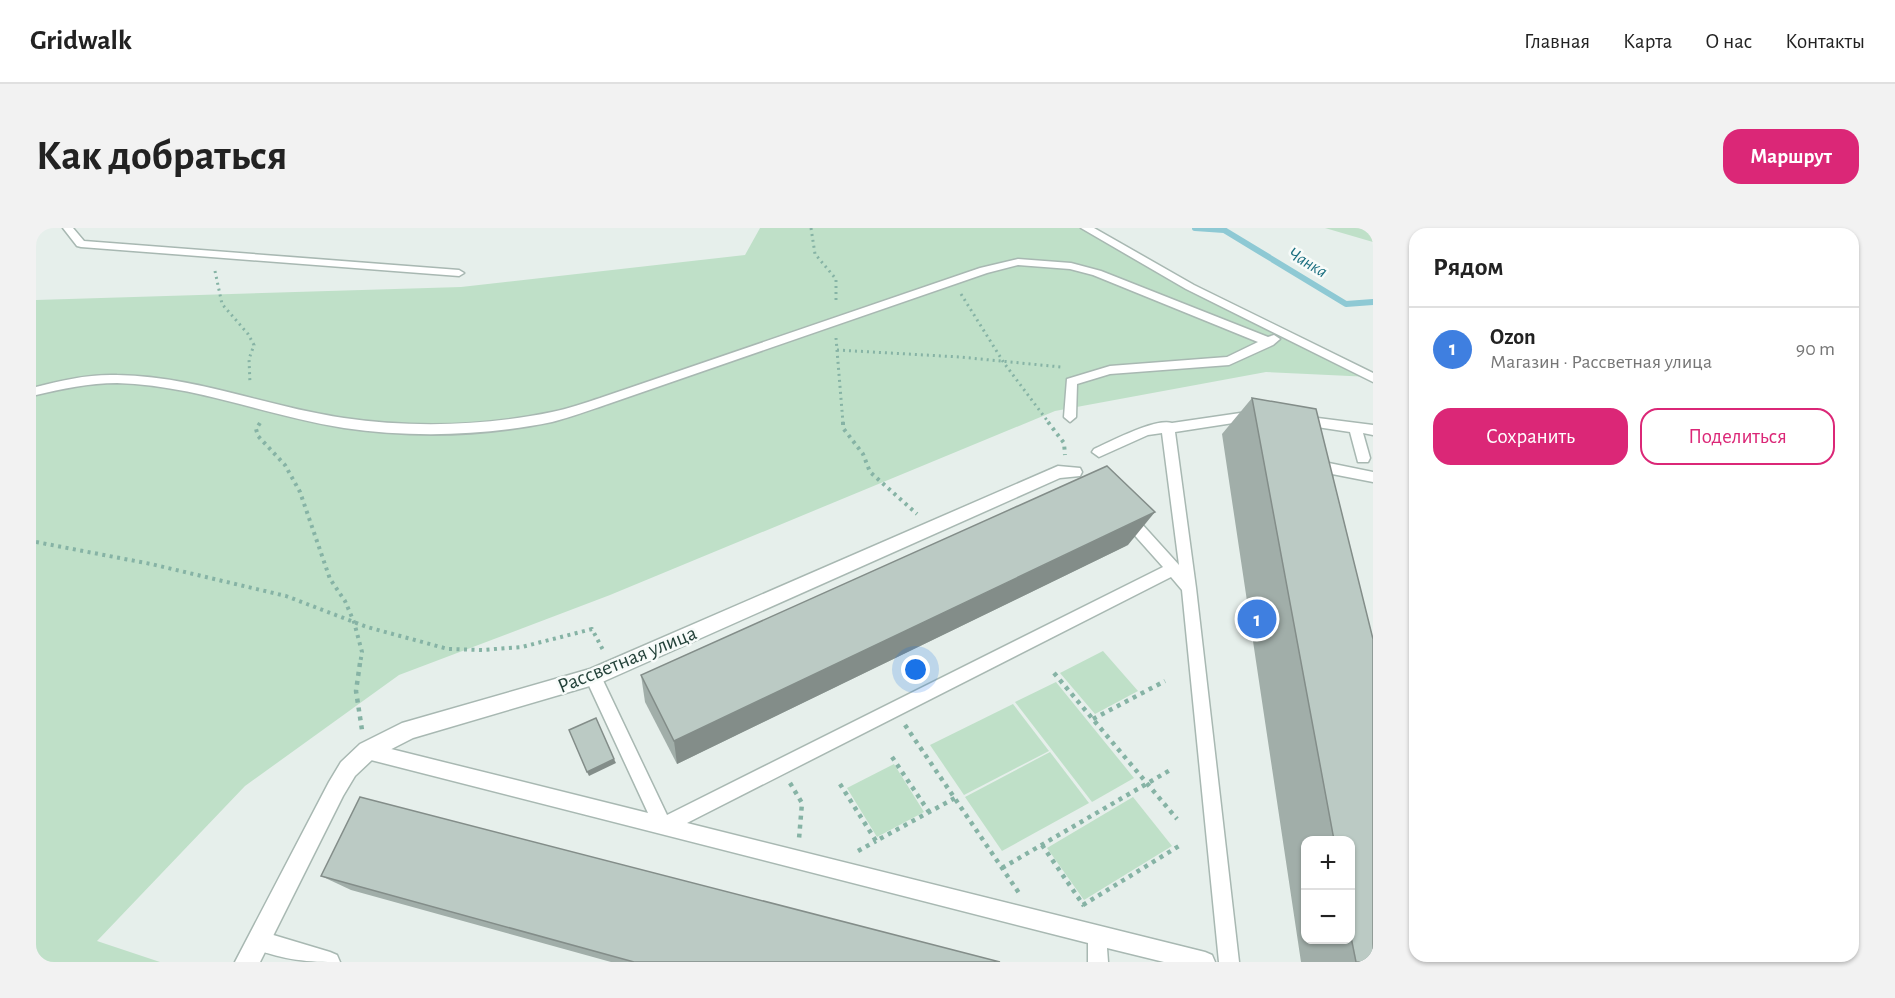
<!DOCTYPE html>
<html lang="ru">
<meta charset="utf-8">
<style>
:root{--surface:#fff;--page:#f2f2f2;--text:#222;--muted:#767676;--line:#e0e0e0;--accent:#db2777}
body{margin:0;font-family:"Alegreya Sans",sans-serif;background:var(--page);color:var(--text)}
.controls{position:absolute;right:18px;bottom:18px;display:grid;overflow:hidden;border-radius:12px;box-shadow:0 2px 4px #0004}
.controls button{width:54px;height:54px;display:grid;place-items:center;padding:0;border:0;border-bottom:2px solid var(--line);background:var(--surface);color:var(--text);font:30px sans-serif}
.you{position:absolute;left:880px;top:442px;width:21px;height:21px;margin:-15px;border:4px solid #fff;border-radius:50%;background:#1a73e8;box-shadow:0 0 0 9px #1a73e833}
.badge{display:grid;place-items:center;width:39px;height:39px;border-radius:50%;background:var(--accent);color:#fff;font-size:20px;font-weight:700}
.pin{position:absolute;translate:-50% -50%;border:3px solid #fff;box-shadow:0 2px 6px #0006}
.list{margin:0;padding:0;list-style:none}
h2{display:flex;justify-content:space-between;align-items:center;height:78px;margin:0;padding:0 24px;font-size:26px}
h2 small{font-size:20px;font-weight:400;color:var(--muted)}
.list li{display:grid;grid-template-columns:39px 1fr auto;gap:18px;align-items:center;box-sizing:border-box;height:84px;padding:0 24px;border-top:2px solid var(--line)}
.list b{display:block;font-size:22px;white-space:nowrap}
.list p{margin:0;font-size:20px;white-space:nowrap;color:var(--muted)}
.list em{font-size:20px;font-style:normal;color:var(--muted)}
.actions{display:flex;gap:12px;padding:18px 24px}
.actions a{flex:1;padding:14px 0;border:2px solid var(--accent);border-radius:18px;text-align:center;font-size:21px;color:var(--accent)}
.actions .main{background:var(--accent);color:#fff}
.map{position:relative;flex:none;width:1337px;height:734px;overflow:hidden;border-radius:18px}
header{display:flex;align-items:center;gap:36px;box-sizing:border-box;height:84px;padding:0 30px;background:var(--surface);border-bottom:2px solid var(--line)}
header strong{font-size:28px}
nav{display:flex;gap:33px;margin-inline-start:auto;font-size:21px}
.intro{display:flex;align-items:center;justify-content:space-between;box-sizing:border-box;height:144px;padding:0 36px}
h1{margin:0;font-size:42px}
.button{padding:15px 27px;border-radius:18px;background:var(--accent);color:#fff;font-size:21px;font-weight:700}
main{display:flex;gap:36px;padding:0 36px}
aside{flex:1;background:var(--surface);border-radius:18px;box-shadow:0 2px 4px #0004}
.map>svg:first-child{display:block}
.green{fill:#bfe0c8}
.lines{fill:none;stroke-linecap:round;stroke-linejoin:round}
.stream{stroke:#8ec9d4;stroke-width:6}
.lane-casing{stroke:#a8b8b2;stroke-width:3}
.street-casing{stroke:#a8b8b2;stroke-width:3}
.path-far2{stroke:#86b3a5;stroke-width:3;stroke-dasharray:2 4;stroke-linecap:butt}
.path-far1{stroke:#86b3a5;stroke-width:4;stroke-dasharray:3 4.5;stroke-linecap:butt}
.path{stroke:#86b3a5;stroke-width:4.5;stroke-dasharray:4 5;stroke-linecap:butt}
.lane{fill:#fff;fill-rule:evenodd}
.street{fill:#fff;fill-rule:evenodd}
.wall{fill:#a1aea9;fill-rule:evenodd}
.shaded-wall{fill:#838d89}
.building{fill:#bbcac4;stroke:#838d89;stroke-width:1.5}
.labels{text-anchor:middle;stroke-width:5;stroke-linejoin:round;paint-order:stroke}
.far-water-label{font-size:18px;font-style:italic;fill:#1c6f80;stroke:#f7fbf9}
.street-label{font-size:21px;fill:#24423a;stroke:#f7fbf9}
</style>
<header>
<strong>Gridwalk</strong>
<nav><a>Главная</a><a>Карта</a><a>О нас</a><a>Контакты</a></nav>
</header>
<div class="intro"><h1>Как добраться</h1><a class="button">Маршрут</a></div>
<main>
<div class="map">
<svg width="1337" height="734" viewBox="0 0 1337 734">
<rect width="100%" height="100%" fill="#e6efeb"/>
<g class="green">
<polygon points="724,0 1050,0 1070,13 1335,149 1230,144 1019,183 574,367 363,447 209,558 61,713 124,734 0,734 0,72 425,59 709,27"/>
<polygon points="1289,0 1337,0 1337,14"/>
<polygon points="1067,423 1102,463 1059,486 1024,445"/>
<polygon points="1020,454 1098,550 1056,574 979,474"/>
<polygon points="977,476 1013,523 928,567 894,517"/>
<polygon points="1014,524 1053,575 966,623 929,569"/>
<polygon points="858,536 888,584 841,609 811,560"/>
<polygon points="1097,569 1136,618 1048,672 1011,620"/>
</g>
<g class="lines">
<polyline class="stream" points="1159,0 1188,2 1310,76 1337,74"/>
<defs>
<g id="lane">
<polygon points="27,0 37,0 48,13 423,42 428,45 423,48 45,19 41,18"/>
<polygon points="1045,0 1058,0 1158,57 1337,145 1337,154 1150,61"/>
<path d="M982,31L1035,35L1065,43L1232,109L1238,107L1244,111L1237,117L1193,137L1074,146L1041,156L1040,189L1034,194L1028,189L1031,151L1074,138L1191,129L1222,114L1057,47L1034,41L982,37L951,45L572,176C554,182 535,189 516,194C449,208 376,210 308,200C231,188 159,157 81,155C53,155 26,161 0,167V159C26,152 53,146 81,147C159,148 231,179 308,190C376,200 449,198 516,184C532,181 548,175 564,170L944,40Z"/>
<path d="M1218,183L1223,185L1224,188L1223,191L1139,204L1160,360L1203,734H1183L1146,362L1135,349L651,595L1169,724L1176,727L1179,734H1128L1071,720L1072,734H1052V715L331,531L325,529L323,523L325,517L331,515L612,585L549,449L551,444L557,442L563,444L631,587L1127,339L1085,292L1083,288L1085,284H1095L1143,337L1126,205L1112,207L1063,229L1056,224L1058,221C1076,213 1119,190 1136,195Z"/>
<polygon points="1266,188 1337,197 1337,207 1327,205 1334,230 1332,234 1322,234 1314,204 1261,196 1260,193 1261,190"/>
<polygon points="1288,234 1337,244 1337,254 1296,246 1296,255 1286,255 1281,239"/>
<path d="M224,703L294,724L301,727L304,734C271,734 248,732 217,720L214,713L217,706Z"/>
</g>
<polygon id="street" points="1022,238 1044,240 1046,244 1044,248 1024,250 564,455 377,510 338,530 319,548 307,568 224,734 199,734 293,554 305,534 324,516 366,495 554,441"/>
</defs>
<use href="#lane" class="lane-casing"/>
<use href="#street" class="street-casing"/>
<g class="path-far2">
<polyline points="775,0 779,26 800,51 800,76"/>
<polyline points="179,43 186,76 212,106 218,117 213,131 214,156"/>
<polyline points="925,66 968,135 1013,195"/>
<polyline points="800,110 807,195"/>
<polyline points="801,122 924,129 1025,139"/>
</g>
<g class="path-far1">
<polyline points="807,194 807,200 827,226 834,244 881,286"/>
<polyline points="1012,194 1028,215 1029,227"/>
<polyline points="224,195 220,201 222,208 249,237 264,264 294,351 309,373 318,394 326,424 324,436"/>
<polyline points="0,314 115,336 250,368 331,399 412,421 446,422 486,419 556,401 567,422"/>
</g>
<g class="path">
<polyline points="324,435 320,463 326,502"/>
<polyline points="1018,445 1141,591"/>
<polyline points="1057,491 1129,453"/>
<polyline points="869,497 983,665"/>
<polyline points="856,529 893,584"/>
<polyline points="754,555 766,575 763,611"/>
<polyline points="804,556 840,613 919,570"/>
<polyline points="1006,617 1048,678"/>
<polyline points="822,623 840,613"/>
<polyline points="966,640 1136,541"/>
<polyline points="1047,677 1143,618"/>
</g>
<use href="#lane" class="lane"/>
<use href="#street" class="street"/>
</g>
<g class="wall">
<path d="M1216,170L1280,181L1337,411V734H1265L1186,206ZM1269,612H1314V711H1269Z"/>
<polygon points="1092,317 641,536 609,474 605,447"/>
<polygon points="285,648 964,734 575,734 315,662"/>
</g>
<g class="shaded-wall">
<polygon points="1119,284 1092,317 641,536 638,513"/>
<polygon points="578,531 580,535 553,548 551,544"/>
</g>
<g class="building">
<polygon points="1216,170 1280,181 1337,411 1337,734 1320,734 1314,704 1314,612 1298,612"/>
<polygon points="1071,238 1119,284 638,513 605,447"/>
<polygon points="560,490 578,531 551,544 533,502"/>
<polygon points="324,569 964,734 598,734 285,648"/>
</g>
<g class="labels">
<g class="far-water-label">
<text transform="translate(1272 34) rotate(31)" y="6">Чанка</text>
</g>
<g class="street-label">
<text transform="translate(591 431) rotate(-22)" y="7">Рассветная улица</text>
</g>
</g>
</svg>
<div class="controls">
<button>+</button>
<button>−</button>
</div>
<div class="you"></div>
<div class="pin badge" style="left:1221px;top:391px;background:#3f7fe0">1</div>
</div>
<aside>
<h2>Рядом<small></small></h2>
<ul class="list">
<li><span class="badge" style="background:#3f7fe0">1</span><div><b>Ozon</b><p>Магазин · Рассветная улица</p></div><em>90 m</em></li>
</ul>
<div class="actions"><a class="main">Сохранить</a><a>Поделиться</a></div>
</aside>
</main>
